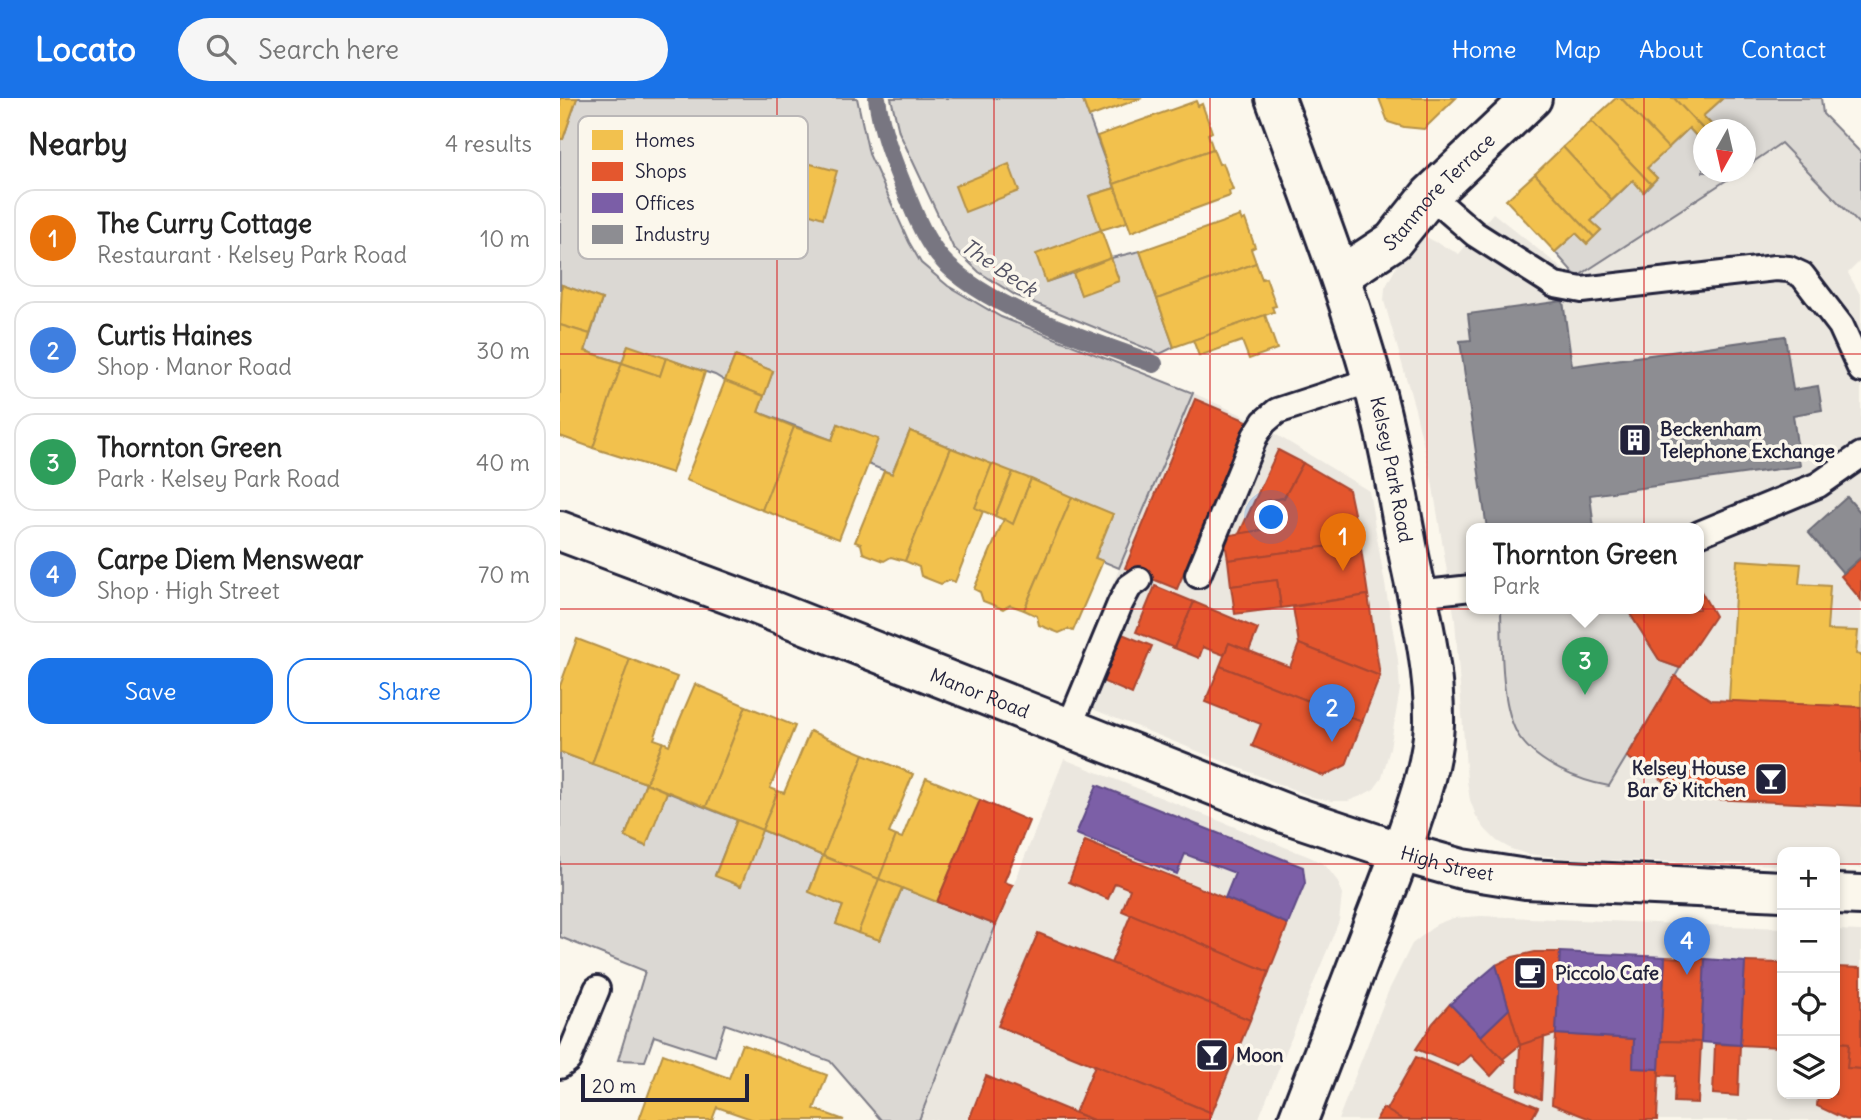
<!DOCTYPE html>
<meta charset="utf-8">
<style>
:root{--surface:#fff;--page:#f6f6f6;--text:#222;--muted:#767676;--line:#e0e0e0;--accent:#1a73e8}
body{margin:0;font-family:Delius,sans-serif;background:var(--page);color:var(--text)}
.controls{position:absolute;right:21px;bottom:21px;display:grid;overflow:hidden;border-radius:14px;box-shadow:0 4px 10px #0003}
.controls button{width:63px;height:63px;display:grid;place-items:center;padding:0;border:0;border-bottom:2px solid var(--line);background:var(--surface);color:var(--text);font:35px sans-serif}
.compass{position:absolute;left:1133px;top:21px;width:63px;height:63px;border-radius:50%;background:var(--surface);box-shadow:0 4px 10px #0003;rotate:188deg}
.scale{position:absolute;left:21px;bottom:18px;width:168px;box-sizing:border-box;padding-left:7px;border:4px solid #22223b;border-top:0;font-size:19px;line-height:24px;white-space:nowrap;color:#22223b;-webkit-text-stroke:5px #fbf7ec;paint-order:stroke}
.you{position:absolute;left:712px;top:420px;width:24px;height:24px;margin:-18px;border:5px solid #fff;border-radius:50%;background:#1a73e8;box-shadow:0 0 0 10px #1a73e833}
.badge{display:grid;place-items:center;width:46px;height:46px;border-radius:50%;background:var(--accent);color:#fff;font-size:23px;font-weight:700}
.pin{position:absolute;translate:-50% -58px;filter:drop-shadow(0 2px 4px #0008)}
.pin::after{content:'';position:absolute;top:37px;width:24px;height:21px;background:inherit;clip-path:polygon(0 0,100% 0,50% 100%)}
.popup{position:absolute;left:906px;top:425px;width:238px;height:91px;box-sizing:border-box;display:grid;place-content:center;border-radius:14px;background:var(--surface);filter:drop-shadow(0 2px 5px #0005);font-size:23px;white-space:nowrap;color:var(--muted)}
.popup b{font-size:26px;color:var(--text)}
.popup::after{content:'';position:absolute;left:50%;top:100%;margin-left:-14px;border:14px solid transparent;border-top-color:var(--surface)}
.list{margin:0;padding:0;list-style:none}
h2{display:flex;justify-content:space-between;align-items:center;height:91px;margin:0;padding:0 28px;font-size:30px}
h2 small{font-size:23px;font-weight:400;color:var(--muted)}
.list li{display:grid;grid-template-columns:46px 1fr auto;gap:21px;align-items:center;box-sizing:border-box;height:98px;margin:0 14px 14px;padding:0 14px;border:2px solid var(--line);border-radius:21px}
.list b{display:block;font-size:26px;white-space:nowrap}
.list p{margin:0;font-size:23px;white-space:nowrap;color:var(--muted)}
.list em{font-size:23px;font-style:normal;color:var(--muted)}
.actions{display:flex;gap:14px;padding:21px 28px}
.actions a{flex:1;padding:16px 0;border:2px solid var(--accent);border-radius:21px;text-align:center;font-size:24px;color:var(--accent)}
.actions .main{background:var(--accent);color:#fff}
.icon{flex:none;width:38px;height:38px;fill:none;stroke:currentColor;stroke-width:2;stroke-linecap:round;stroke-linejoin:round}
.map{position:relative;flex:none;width:1301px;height:1022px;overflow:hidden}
header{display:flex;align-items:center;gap:42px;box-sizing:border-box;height:98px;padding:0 35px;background:var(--accent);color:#fff}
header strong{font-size:33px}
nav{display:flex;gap:38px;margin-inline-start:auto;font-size:24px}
.search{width:490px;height:63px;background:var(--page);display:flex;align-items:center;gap:18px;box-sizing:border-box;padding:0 24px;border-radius:38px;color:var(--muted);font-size:26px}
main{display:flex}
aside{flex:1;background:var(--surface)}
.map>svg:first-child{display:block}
.built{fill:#ebe7df;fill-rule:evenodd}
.green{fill:#dbd8d3;stroke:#7e7d87;stroke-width:2}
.homes{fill:#f2c14e;stroke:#b49148;stroke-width:2}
.shops{fill:#e4572e;stroke:#aa4732;stroke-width:2}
.offices{fill:#7b5ea7;stroke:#604c87;stroke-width:2}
.industry{fill:#8d8d92;stroke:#6d6d78;stroke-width:2}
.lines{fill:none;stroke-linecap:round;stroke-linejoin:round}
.stream{stroke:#787681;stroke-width:18}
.lane-casing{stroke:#22223b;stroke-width:30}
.street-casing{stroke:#22223b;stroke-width:44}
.primary-casing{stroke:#22223b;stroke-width:44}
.lane{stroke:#fbf7ec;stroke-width:24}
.street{stroke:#fbf7ec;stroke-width:38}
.primary{stroke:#fbf7ec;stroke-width:38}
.grid{fill:none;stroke:#d62828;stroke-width:2;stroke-opacity:0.55}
.labels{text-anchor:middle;stroke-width:7;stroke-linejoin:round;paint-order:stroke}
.street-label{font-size:19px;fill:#22223b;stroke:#fbf7ec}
.poi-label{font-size:19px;font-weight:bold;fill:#22223b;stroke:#fbf7ec;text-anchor:start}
.water-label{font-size:21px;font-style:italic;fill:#545364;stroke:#fbf7ec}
.key{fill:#fbf7ec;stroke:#bab7b7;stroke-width:2}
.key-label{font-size:19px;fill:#22223b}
</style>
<header>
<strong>Locato</strong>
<div class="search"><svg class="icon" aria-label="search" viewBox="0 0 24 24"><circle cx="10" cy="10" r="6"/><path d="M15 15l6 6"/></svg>Search here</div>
<nav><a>Home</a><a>Map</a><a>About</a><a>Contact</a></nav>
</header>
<main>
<aside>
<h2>Nearby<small>4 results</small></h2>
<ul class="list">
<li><span class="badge" style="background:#e8710a">1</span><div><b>The Curry Cottage</b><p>Restaurant · Kelsey Park Road</p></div><em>10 m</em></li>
<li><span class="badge" style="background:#3f7fe0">2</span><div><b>Curtis Haines</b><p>Shop · Manor Road</p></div><em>30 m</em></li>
<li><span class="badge" style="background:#2e9e5b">3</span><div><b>Thornton Green</b><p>Park · Kelsey Park Road</p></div><em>40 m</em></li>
<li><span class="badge" style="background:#3f7fe0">4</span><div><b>Carpe Diem Menswear</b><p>Shop · High Street</p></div><em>70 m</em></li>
</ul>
<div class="actions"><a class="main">Save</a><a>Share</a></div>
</aside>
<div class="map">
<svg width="1301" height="1022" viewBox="0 0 1301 1022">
<rect width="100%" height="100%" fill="#fbf7ec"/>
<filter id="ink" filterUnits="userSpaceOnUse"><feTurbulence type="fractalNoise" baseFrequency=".0143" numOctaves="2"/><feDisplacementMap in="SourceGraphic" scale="14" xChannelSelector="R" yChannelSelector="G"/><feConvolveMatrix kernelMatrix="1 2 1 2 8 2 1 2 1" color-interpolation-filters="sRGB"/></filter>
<g filter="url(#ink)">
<g class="built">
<path d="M1221,45L1301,128V162L1288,175L1301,198V770L1275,769V754H1222V767L1017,761L967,756L951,751L937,743L925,731L916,718L910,702L907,683L895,522L872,383L855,311L824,203L825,190L839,164L866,139L899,156L933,115L1015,181L1179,74H1185L1186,69ZM911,431H1139V511H1067L1100,563L1120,570L1049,688L944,579L941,513L943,511H911Z"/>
<polygon points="633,295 689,320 809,393 838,562 840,591 830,650 822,680 814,691 801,698 788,703 771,703 752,699 505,600"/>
<polygon points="504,661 750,759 765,767 779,785 782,797 779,823 698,1022 359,1022"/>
<polygon points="921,818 1222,830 1222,996 1275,996 1275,832 1301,833 1301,1022 778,1022 828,894 852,846 877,826 893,820"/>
</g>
<g class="green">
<polygon points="17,0 297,0 309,56 349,144 361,165 388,188 441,219 633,295 559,470 535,460 552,416 350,333 332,376 308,366 278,326 272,342 198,314 213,273 175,258 165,283 155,277 68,248 62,265 25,253 42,201 2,187 0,192 0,41 3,41"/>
<polygon points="331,0 522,0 555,90 529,98 541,132 486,184 513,175 521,196 559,183 551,160 580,153 614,249 600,256 455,197 419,174 393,149 339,34"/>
<polygon points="1163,0 1261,0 1263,16 1301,55 1301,128 1221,45 1186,69 1185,32 1150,31 1153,28 1143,18"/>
<polygon points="1129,30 1139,41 1143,38 1143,74 1179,74 1017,179 995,154 1016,135 1027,145 1041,132 1031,123 1073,82 1084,94 1097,80 1087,70"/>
<path d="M1067,511L1100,563L1120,570L1049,688C1019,683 979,666 960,640C940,612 942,546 941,512Z"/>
<polygon points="0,654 86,685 65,739 85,748 107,694 177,722 155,777 180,788 202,732 263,758 249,793 283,808 276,826 320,842 342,790 436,827 359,1022 321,1022 270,963 165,926 155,958 94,938 85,963 58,962 85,873 0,839"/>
</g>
<g class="homes">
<polygon points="0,0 17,0 3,41 0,41"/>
<polygon points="522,0 582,0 529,19"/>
<polygon points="819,0 896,0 864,31 844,29 828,24"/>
<polygon points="1056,0 1061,0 1109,50 1087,70 1097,80 1091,86 1031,23"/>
<polygon points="1061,0 1114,0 1144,32 1143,38 1139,41 1129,30 1108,50"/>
<polygon points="1114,0 1163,0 1143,18 1153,28 1150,32 1144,32"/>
<polygon points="636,3 638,8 642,6 652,34 648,36 653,51 554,86 537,38"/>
<polygon points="1031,23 1091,86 1083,94 1073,82 1052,102 1003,49"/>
<polygon points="1003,49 1052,102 1031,123 1041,132 1034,139 975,76"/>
<polygon points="653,51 659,66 663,65 673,92 669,93 670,98 571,134 554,86"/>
<polygon points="247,65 277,73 263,120 235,111"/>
<polygon points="449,66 459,93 405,114 395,88"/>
<polygon points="975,76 1034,139 1027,146 1016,135 995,154 946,102"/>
<polygon points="203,78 227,85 220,111 195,104"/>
<polygon points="555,90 567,124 541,132 529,98"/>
<polygon points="680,118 682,123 685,121 695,149 691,151 696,165 597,201 580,153"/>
<polygon points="541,132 551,160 486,184 476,156"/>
<polygon points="551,160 559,183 521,197 513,175"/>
<polygon points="696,165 702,181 706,180 716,208 712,209 714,214 614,249 597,201"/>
<polygon points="2,187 42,201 30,236 0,227"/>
<polygon points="705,217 717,251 689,261 682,243 639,258 633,242"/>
<polygon points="0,227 30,236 25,253 62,265 33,350 0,338"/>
<polygon points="68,247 106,260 100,278 62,265"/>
<polygon points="175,258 213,273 204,298 165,283"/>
<polygon points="106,260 145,274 112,375 33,350 62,265 100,278"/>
<polygon points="165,283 204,298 198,314 234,329 202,412 126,382"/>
<polygon points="278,326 318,341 279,441 202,412 234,329 272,342"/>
<polygon points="350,333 391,350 345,463 331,459 324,463 303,455 301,446 295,444 324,373 332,376"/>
<polygon points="391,350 432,366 415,410 423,413 395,484 390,482 381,486 361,478 359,469 345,463"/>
<polygon points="432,366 453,374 435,418 415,410"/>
<polygon points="453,374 471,381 453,426 435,418"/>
<polygon points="471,381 512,399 464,512 450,507 443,511 423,503 420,494 414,491 444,421 453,426"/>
<polygon points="512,399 553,416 535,460 543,463 513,533 508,531 499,535 479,527 477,518 464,512"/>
<polygon points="1177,462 1241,466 1239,486 1270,488 1267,532 1298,533 1296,556 1301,557 1301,609 1169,603"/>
<polygon points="17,541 70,561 32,666 0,654 0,588"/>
<polygon points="70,561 117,579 94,641 103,644 86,685 32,666"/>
<polygon points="135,586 186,608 146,709 86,685 103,644 109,647"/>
<polygon points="186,608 235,628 210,690 218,693 202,732 146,709"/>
<polygon points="250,633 304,656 263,758 202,732 218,693 224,695"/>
<polygon points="304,656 353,676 329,735 336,738 319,781 263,758"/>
<polygon points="366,680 420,702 377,804 319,781 336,738 342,740"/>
<polygon points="86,685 107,694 86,748 65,739"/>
<polygon points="177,722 202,732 181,788 155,778"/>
<polygon points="263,758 319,781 298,835 276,826 283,808 249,794"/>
<polygon points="319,781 342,790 320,842 298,835"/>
<polygon points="182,946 267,977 254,1011 284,1022 194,1022 157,1009 152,1022 79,1022 103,956 169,980"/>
</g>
<g class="shops">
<polygon points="635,301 687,323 617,491 565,470"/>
<polygon points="718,352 743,365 724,400 705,403 709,431 679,436"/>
<polygon points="743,365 789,392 800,444 668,462 664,438 709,431 705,403 724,400"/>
<polygon points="800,444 808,497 721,510 717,482 671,488 668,462"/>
<polygon points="1301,460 1301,502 1281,478"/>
<polygon points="717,482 721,510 675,516 671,488"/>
<polygon points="595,488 634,504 614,550 576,534"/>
<polygon points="1139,490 1155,518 1120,570 1100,563 1067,511 1139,511"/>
<polygon points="808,497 820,578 739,546 733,509"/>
<polygon points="634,504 698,531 689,553 669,545 664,557 643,549 639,560 614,550"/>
<polygon points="562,536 592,548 572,596 542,583"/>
<polygon points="669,545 730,569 739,546 820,578 802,624 660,568"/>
<polygon points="660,568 802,624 786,667 764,678 692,648 701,626 645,604"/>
<polygon points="1115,578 1151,602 1301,609 1301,708 1150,701 1115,690 1067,659"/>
<polygon points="420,702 469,723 444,784 453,787 436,827 377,804"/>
<polygon points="525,743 728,826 709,874 562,813 570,791 555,785 548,801 509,784"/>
<polygon points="571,816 709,874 690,922 551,865"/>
<polygon points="478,835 690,922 652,1015 438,928"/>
<polygon points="975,854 1000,854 996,936 960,947 936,867 953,859"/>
<polygon points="1105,859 1145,861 1141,944 1100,943"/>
<polygon points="1185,864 1222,865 1220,949 1180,947"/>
<polygon points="1275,869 1301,870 1301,971 1287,970 1289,945 1275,944"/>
<polygon points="890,906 945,963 931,978 911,957 898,968 856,951 873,925"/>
<polygon points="949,911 960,947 943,961 921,938"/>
<polygon points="996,936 1074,941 1073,970 1099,971 1097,1022 1033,1022 992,1006"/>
<polygon points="984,939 981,1001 958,991 960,947"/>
<polygon points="1100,943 1141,944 1138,1005 1114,1004 1115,978 1099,977"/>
<polygon points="1275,944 1289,945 1287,970 1301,971 1301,1022 1287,1022 1257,1008 1258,996 1275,996"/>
<polygon points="1155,946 1180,947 1178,998 1153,996"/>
<polygon points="856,959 978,1009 971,1022 843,1022 826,1012"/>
<polygon points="535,967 652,1015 649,1022 533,1022 515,1015"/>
<polygon points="426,978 515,1015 533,1022 409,1022"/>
<polygon points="823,1010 826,1012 843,1022 816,1022"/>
</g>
<g class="offices">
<polygon points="537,687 743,769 745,785 728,826 665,800 675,775 625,756 617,776 516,736"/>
<polygon points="1000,854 1105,859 1099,971 1073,970 1074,941 996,936"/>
<polygon points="1145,861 1185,864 1180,947 1141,944"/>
<polygon points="936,867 949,911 921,938 890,906"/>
</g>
<g class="industry">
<polygon points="1003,203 1012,268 1225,238 1233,292 1258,288 1262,312 1233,317 1240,368 1030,397 1034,431 927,431 900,243 911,242 908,216"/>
<polygon points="1287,399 1301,415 1301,459 1283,475 1248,434"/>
</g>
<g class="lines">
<path class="stream" d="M317,0C321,31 331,58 343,87C352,109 360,131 373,150C411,207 531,242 594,266"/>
<defs>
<g id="lane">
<polyline points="870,97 915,136 995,187 1022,192 1215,170 1229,171 1242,177 1281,228 1301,272"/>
<polyline points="1139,436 1258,387 1301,357"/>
<polyline points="638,477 695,338 704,324 717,313 812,282"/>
<polyline points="857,496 911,490"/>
<polyline points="509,629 560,506 569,489 579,482"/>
<polyline points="0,968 8,962 37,891"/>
</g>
<g id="street">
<path id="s1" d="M715,0C749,93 785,186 812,281C828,339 838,399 849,458C860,511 875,571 874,626C872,670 855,712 841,754"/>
<path id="s2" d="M780,178L833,143L870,97L972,0"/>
</g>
<g id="primary">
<path id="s3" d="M0,433L187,503L724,715L841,754L902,771L966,781L1222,793"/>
<polyline points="1275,796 1301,797"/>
<polyline points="738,1022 841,754"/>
</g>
</defs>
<use href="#lane" class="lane-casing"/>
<use href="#street" class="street-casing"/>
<use href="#primary" class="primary-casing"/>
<use href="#lane" class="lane"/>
<use href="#street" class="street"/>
<use href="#primary" class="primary"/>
</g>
</g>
<path class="grid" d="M217,0V1022M434,0V1022M650,0V1022M867,0V1022M1084,0V1022M0,256H1301M0,511H1301M0,766H1222M1275,766H1301"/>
<defs>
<symbol id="building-square" viewBox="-11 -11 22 22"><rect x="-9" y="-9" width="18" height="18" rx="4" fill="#22223b" stroke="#fbf7ec"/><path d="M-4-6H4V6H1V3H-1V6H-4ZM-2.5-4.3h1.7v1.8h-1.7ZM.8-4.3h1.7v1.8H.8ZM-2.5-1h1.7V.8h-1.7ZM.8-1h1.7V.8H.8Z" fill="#fff"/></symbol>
<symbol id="bar-square" viewBox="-11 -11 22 22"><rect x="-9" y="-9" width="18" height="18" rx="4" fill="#22223b" stroke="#fbf7ec"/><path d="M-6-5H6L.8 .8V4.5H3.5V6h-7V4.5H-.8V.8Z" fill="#fff"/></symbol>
<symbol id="cafe-square" viewBox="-11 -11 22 22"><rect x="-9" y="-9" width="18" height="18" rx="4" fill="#22223b" stroke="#fbf7ec"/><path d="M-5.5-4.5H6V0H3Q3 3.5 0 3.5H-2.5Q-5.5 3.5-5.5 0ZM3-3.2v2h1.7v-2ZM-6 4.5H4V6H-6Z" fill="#fff"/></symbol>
</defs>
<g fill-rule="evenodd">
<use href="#building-square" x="1056" y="323" width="38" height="38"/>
<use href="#bar-square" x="1192" y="662" width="38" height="38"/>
<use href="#cafe-square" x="951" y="856" width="38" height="38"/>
<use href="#bar-square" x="633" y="938" width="38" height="38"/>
</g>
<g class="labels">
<g class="street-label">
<text dy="7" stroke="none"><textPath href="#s2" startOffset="131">Stanmore Terrace</textPath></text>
<text dy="7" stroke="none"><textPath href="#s1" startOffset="390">Kelsey Park Road</textPath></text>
<text dy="7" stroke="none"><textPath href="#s3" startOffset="450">Manor Road</textPath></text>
<text dy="7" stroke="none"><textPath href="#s3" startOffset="948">High Street</textPath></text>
</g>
<g class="poi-label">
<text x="1100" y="338">Beckenham<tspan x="1100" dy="22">Telephone Exchange</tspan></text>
<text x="1186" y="677" text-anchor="end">Kelsey House<tspan x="1186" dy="22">Bar &amp; Kitchen</tspan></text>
<text x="995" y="882">Piccolo Cafe</text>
<text x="676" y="964">Moon</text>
</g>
<g class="water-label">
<text transform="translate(439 170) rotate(34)" y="7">The Beck</text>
</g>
</g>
<rect x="18" y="18" width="230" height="143" rx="10" class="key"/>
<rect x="32" y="32" width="31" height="20" fill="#f2c14e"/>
<rect x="32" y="64" width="31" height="19" fill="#e4572e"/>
<rect x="32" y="95" width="31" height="20" fill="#7b5ea7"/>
<rect x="32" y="127" width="31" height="19" fill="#8d8d92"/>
<g class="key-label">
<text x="75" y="49">Homes</text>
<text x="75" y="80">Shops</text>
<text x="75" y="112">Offices</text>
<text x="75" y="143">Industry</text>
</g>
</svg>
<div class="controls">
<button>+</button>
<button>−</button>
<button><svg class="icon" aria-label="locate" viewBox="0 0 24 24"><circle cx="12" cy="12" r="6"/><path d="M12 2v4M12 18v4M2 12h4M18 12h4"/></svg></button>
<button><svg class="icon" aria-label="layers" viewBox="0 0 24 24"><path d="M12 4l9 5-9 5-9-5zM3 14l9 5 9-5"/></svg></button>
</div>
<svg class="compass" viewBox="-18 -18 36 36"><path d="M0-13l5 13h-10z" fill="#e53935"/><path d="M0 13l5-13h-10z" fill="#767676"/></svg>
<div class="scale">20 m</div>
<div class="you"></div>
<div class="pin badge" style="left:783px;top:473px;background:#e8710a">1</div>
<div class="pin badge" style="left:772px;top:644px;background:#3f7fe0">2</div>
<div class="pin badge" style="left:1025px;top:597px;background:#2e9e5b">3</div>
<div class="popup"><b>Thornton Green</b>Park</div>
<div class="pin badge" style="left:1127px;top:877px;background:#3f7fe0">4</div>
</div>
</main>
